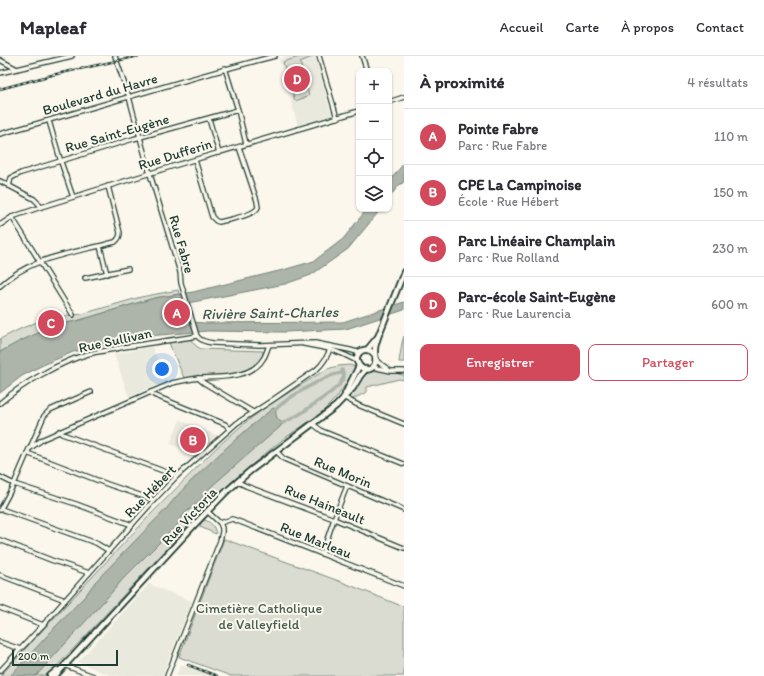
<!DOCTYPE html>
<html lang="fr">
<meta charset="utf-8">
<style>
:root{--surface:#fff;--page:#f7f7f7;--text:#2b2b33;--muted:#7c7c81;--line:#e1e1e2;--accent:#d1495b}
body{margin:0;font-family:Itim,sans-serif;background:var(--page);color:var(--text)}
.controls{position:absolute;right:12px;top:12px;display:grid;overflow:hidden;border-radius:8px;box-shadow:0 1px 3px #0004}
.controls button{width:36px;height:36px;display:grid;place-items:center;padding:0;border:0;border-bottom:1px solid var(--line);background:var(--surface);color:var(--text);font:20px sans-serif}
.scale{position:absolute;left:12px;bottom:10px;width:106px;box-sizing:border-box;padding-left:4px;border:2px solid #1f3d34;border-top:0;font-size:11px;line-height:14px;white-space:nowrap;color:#1f3d34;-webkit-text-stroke:3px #fbf7ec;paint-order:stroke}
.you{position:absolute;left:162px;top:313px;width:14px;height:14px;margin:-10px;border:3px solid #fff;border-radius:50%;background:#1a73e8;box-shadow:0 0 0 6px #1a73e833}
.badge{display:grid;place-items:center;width:26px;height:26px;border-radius:50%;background:var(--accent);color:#fff;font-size:13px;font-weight:700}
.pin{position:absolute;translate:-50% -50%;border:2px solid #fff;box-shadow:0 1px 4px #0006}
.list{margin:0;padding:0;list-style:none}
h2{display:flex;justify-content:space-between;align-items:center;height:52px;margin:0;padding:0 16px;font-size:17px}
h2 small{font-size:13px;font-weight:400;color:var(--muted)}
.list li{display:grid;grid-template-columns:26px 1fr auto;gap:12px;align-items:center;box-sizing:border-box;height:56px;padding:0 16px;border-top:1px solid var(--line)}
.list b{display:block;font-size:15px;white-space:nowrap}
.list p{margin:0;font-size:13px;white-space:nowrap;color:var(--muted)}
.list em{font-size:13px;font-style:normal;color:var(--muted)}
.actions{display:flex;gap:8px;padding:12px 16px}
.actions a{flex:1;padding:9px 0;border:1px solid var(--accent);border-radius:8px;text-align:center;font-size:14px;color:var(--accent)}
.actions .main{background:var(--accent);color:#fff}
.icon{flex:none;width:22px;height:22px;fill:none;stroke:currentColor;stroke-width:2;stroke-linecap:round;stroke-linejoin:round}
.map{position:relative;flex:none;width:404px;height:620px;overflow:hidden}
header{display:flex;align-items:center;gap:24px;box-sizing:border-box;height:56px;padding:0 20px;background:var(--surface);border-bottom:1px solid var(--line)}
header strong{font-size:19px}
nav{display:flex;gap:22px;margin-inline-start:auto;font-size:14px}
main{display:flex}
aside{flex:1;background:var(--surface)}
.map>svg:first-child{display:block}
.built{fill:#eae9de}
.green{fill:#dbdcd1;stroke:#7d8c82}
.water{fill:#adb4aa;stroke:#74847b}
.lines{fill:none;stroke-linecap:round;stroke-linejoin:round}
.canal{stroke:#adb4aa;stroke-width:3.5}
.minor-casing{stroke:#1f3d34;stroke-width:6}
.major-casing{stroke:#1f3d34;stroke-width:8}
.minor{stroke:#fbf7ec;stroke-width:3.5}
.major{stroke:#fbf7ec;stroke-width:4.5}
.rail-casing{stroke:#1f3d34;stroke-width:2.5}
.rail{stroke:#fbf7ec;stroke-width:1;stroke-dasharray:3;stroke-linecap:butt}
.labels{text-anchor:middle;stroke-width:4;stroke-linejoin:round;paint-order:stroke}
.street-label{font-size:14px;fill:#1f3d34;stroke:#fbf7ec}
.park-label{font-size:14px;fill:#455d53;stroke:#fbf7ec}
.water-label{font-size:15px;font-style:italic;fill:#425b52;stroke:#fbf7ec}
</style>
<header>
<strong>Mapleaf</strong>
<nav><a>Accueil</a><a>Carte</a><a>À propos</a><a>Contact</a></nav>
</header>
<main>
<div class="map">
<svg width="404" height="620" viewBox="0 0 404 620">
<rect width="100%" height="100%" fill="#fbf7ec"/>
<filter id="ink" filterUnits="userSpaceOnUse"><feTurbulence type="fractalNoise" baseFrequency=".025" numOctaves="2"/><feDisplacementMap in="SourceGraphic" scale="8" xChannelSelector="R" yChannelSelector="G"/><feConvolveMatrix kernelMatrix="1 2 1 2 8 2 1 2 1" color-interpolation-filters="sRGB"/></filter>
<g filter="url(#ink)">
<g class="built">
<polygon points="290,0 315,0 332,60 298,70 279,3"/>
<polygon points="152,291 167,325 129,341 114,298"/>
<polygon points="180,364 219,380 199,399 170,388"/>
<polygon points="149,528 192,545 162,620 112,620 78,606"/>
<polygon points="181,609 212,620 176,620"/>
</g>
<g class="green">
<polygon points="302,0 312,0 312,1 300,6 309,40 295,45 283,6"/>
<polygon points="178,234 179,238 154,242 80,264 54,270 0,296 0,283 20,273 42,264 55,261 82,258 141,241"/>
<polygon points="186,248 192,265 169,264 165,261 165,254 173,249"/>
<polygon points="404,280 404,306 399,306 402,287"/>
<path d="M190,283L196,290L201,293L263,295C265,318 221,319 206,320C199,321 192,321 184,322L169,287Z"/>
<polygon points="350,309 355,311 355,314 337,341 320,358 282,384 231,426 203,454 79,587 47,620 0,620 149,460 215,393 241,370 267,350 327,313 338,310"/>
<polygon points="379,314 404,319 404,324 399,323 367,331 367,336 351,344 349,341 350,338 364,319 371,316"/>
<path d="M205,464C212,467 215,471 216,478L200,471L201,467Z"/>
<polygon points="224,483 347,528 404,551 404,620 231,620 179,601"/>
</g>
<g class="water">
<polygon points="404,107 404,126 399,129 389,142 389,126"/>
<polygon points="367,153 381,153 348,193 311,219 285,228 188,247 172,249 163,254 163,260 167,264 204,267 343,266 404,246 404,254 346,273 285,276 207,275 148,280 73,296 41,310 22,320 0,337 0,296 20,285 54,270 80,264 154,242 193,236 283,214 314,205 343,183"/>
<path d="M273,352L276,353C275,359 277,364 283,367L280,371L213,429L199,446L184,458L178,468L123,523L113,535L36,620H10L58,568L86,539L95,526L167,452C180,435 196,420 212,405C232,386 252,369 273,352Z"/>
</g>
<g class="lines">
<g class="canal">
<path d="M276,353C287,342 328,317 343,317"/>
<polyline points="283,367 300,358 330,337 339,329 344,321 342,314"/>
</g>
<defs>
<g id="minor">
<path d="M115,0L129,41L150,118L180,216L181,227L197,280C201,285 206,286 213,287L260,289L315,287L350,294L357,296L361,295"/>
<polyline points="319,0 337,62"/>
<polyline points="362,0 367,15"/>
<polyline points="0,4 17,13"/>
<polyline points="225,12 238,54 246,88"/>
<polyline points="0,17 72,0"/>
<polyline points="389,46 404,41"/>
<polyline points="209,63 219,97"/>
<polyline points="49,65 61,106 73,141"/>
<path d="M0,78C92,53 183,23 275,0"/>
<path d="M195,104L212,161L216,165L219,166C227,164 256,159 258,151C258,151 257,146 257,145L239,91"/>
<polyline points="0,125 34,143 38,147 41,151"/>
<polyline points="9,130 11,122 21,117 133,83 238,54"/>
<polyline points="12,161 73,259"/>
<polyline points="0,169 12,161 41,151 180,108 359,55"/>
<polyline points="100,190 107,218"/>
<polyline points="85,222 128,213"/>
<path d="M0,230C32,200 75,197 115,186C119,183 120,181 120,177L108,130"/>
<polyline points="304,288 330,293 345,299 357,305"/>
<polyline points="376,302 378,306 388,313"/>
<polyline points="372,311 391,315 404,315"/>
<polyline points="198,322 204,327 253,356"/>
<polyline points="151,336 152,338 156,340 225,368 230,373"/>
<polyline points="343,341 358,349 404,368"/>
<path d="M0,347C22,328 60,306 88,298C100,295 112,294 124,291C149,287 173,284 197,280"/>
<polyline points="313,368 322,375 404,408"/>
<polyline points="59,375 62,378 65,379 177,420"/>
<polyline points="30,392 44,360 50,354 91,336"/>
<polyline points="276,395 284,403 404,454"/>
<polyline points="27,397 107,428 154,444"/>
<polyline points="0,421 14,428 76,448 132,469"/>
<polyline points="238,426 246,430 334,463 404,492"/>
<polyline points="1,453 96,487 109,495"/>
<path d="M0,454L14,428L29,393L43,383L172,327C181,325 190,323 199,322C219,321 251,323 263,303C266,299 267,294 269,289"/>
<polyline points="220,467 232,463 235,464 404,530"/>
<polyline points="0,484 51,504 89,517"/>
<polyline points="322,498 334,463 347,430"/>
<polyline points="0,519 65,544"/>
<polyline points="0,552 43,569"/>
<polyline points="0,586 20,593"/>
<polyline points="64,609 93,620"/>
<path d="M0,615L43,569L154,444L177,420L237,367L271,345L316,314C324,307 328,300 331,290"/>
<polyline points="167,620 207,518 220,485 222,476 222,472 220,467 207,455"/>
</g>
<g id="major">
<polyline points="367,294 377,282"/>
<path d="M375,299C371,294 364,291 359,297C353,305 361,316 370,313C379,309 374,300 375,293C375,289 377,285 378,281L404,216"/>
<polyline points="345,338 359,310"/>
<polyline points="50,620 57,614"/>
<polyline points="55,620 196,467 227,435 250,415 336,350 353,332 360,320 366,313"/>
</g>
</defs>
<use href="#minor" class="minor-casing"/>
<use href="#major" class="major-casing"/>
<use href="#minor" class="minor"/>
<use href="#major" class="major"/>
<defs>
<g id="rail">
<polyline points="0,33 52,19 139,0"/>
<polyline points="188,609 217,620"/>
</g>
</defs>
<use href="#rail" class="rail-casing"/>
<use href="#rail" class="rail"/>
</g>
</g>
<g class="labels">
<g class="street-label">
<text transform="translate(100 38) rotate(-16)" y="5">Boulevard du Havre</text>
<text transform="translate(117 77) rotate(-16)" y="5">Rue Saint-Eugène</text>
<text transform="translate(175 98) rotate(-17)" y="5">Rue Dufferin</text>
<text transform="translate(182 188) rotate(74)" y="5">Rue Fabre</text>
<text transform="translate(115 284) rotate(-12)" y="5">Rue Sullivan</text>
<text transform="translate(343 416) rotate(23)" y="5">Rue Morin</text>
<text transform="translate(150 435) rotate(-46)" y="5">Rue Hébert</text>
<text transform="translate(325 448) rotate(22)" y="5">Rue Haineault</text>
<text transform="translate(189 460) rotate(-47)" y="5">Rue Victoria</text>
<text transform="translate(316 484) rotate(22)" y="5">Rue Marleau</text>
</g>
<g class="park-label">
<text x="259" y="557">Cimetière Catholique<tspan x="259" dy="16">de Valleyfield</tspan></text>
</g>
<g class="water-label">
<text transform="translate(270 257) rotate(-1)" y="5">Rivière Saint-Charles</text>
</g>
</g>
</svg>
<div class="controls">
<button>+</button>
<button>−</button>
<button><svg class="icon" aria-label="locate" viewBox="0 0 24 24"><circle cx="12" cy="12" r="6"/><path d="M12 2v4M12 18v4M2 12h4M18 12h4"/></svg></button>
<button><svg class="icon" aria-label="layers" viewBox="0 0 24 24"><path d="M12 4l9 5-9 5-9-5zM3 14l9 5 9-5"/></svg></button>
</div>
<div class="scale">200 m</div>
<div class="you"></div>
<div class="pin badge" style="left:177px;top:257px">A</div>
<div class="pin badge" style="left:193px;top:384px">B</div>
<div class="pin badge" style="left:51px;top:267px">C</div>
<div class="pin badge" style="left:297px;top:23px">D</div>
</div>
<aside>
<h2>À proximité<small>4 résultats</small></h2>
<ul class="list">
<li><span class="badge">A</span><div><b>Pointe Fabre</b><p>Parc · Rue Fabre</p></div><em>110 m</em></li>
<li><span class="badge">B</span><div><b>CPE La Campinoise</b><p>École · Rue Hébert</p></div><em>150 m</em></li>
<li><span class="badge">C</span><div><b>Parc Linéaire Champlain</b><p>Parc · Rue Rolland</p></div><em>230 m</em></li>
<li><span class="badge">D</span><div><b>Parc-école Saint-Eugène</b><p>Parc · Rue Laurencia</p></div><em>600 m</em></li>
</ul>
<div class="actions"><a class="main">Enregistrer</a><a>Partager</a></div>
</aside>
</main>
